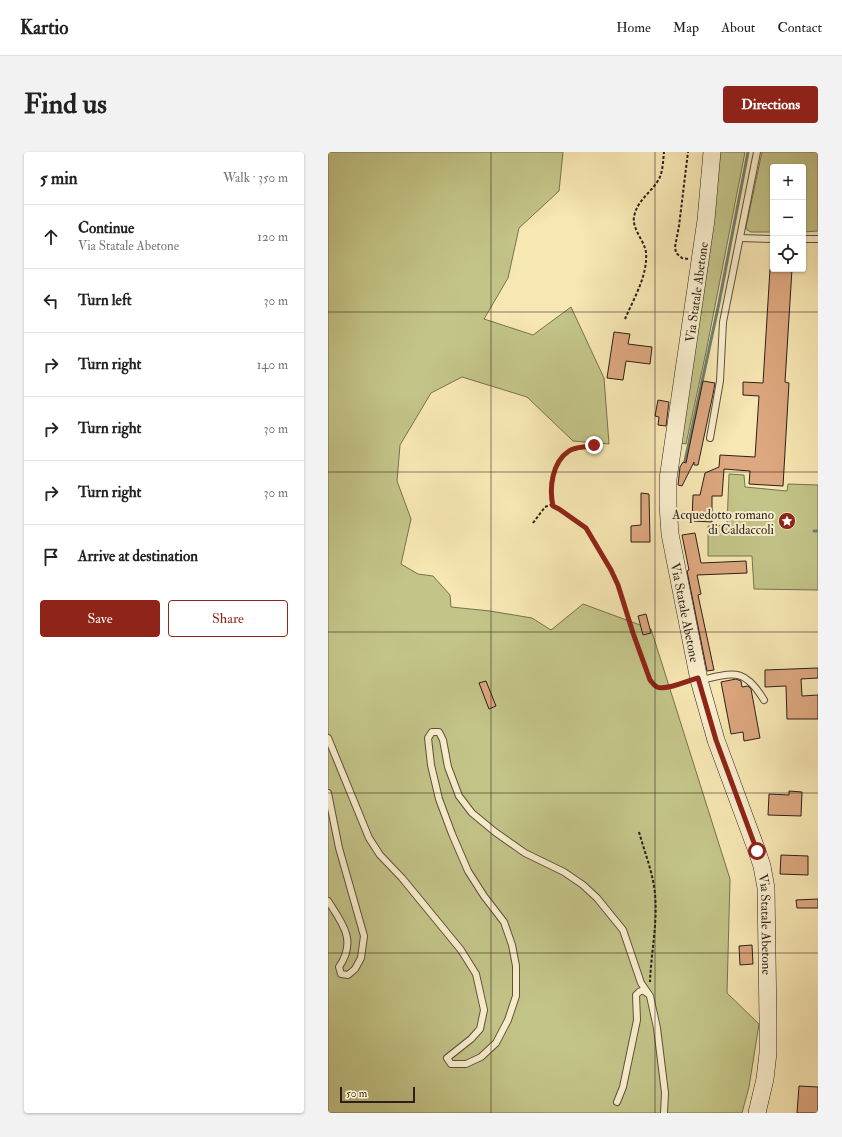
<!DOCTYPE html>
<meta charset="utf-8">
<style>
:root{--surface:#fff;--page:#f2f2f2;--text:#222;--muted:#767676;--line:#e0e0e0;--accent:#8f2418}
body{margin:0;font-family:"IM FELL Double Pica",serif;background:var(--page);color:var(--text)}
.controls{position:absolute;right:12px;top:12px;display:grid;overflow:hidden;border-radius:4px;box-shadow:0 1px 3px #0004}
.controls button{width:36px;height:36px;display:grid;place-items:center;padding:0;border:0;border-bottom:1px solid var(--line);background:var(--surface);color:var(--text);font:20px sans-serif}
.scale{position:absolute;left:12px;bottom:10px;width:75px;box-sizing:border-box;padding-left:4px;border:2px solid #2b1f18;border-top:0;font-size:11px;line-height:14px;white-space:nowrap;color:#2b1f18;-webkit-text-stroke:3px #faefce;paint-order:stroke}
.stop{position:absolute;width:12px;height:12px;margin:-9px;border:3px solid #8f2418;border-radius:50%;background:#fff}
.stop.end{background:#8f2418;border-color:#fff;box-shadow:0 1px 4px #0008}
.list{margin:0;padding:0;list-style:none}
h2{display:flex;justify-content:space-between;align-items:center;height:52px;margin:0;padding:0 16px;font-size:17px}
h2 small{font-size:13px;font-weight:400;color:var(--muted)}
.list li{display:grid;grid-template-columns:26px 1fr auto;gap:12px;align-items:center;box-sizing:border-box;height:64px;padding:0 16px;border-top:1px solid var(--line)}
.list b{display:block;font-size:15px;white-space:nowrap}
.list p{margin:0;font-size:13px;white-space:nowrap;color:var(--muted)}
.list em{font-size:13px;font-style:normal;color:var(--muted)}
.actions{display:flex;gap:8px;padding:12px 16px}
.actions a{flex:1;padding:9px 0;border:1px solid var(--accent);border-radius:4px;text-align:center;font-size:14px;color:var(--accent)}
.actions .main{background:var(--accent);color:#fff}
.icon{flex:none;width:22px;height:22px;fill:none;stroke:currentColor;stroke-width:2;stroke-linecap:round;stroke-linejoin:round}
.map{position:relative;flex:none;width:490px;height:961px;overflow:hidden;border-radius:4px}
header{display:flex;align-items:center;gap:24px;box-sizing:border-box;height:56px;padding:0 20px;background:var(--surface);border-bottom:1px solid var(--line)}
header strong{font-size:19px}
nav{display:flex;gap:22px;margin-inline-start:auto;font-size:14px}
.intro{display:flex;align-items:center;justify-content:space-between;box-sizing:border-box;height:96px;padding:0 24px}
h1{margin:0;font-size:28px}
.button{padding:10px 18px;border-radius:4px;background:var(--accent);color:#fff;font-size:14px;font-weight:700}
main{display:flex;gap:24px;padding:0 24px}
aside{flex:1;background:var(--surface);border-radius:4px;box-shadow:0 1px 3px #0004}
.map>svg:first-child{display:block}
.green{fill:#c3c488;stroke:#777250}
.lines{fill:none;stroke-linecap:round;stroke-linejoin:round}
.stream{stroke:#6f8070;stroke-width:3}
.building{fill:#dda77f;stroke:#2b1f18}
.service-casing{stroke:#5e513f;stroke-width:8}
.secondary-casing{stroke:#2b1f18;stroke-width:18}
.path{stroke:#2b1f18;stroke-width:2;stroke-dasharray:3 2;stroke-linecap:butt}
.service{stroke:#faefce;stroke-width:6}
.secondary{stroke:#faefce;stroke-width:17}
.route{stroke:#8f2418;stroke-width:5}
.grid{fill:none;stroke:#2b1f18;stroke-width:1;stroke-opacity:0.55}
.labels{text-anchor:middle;stroke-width:4;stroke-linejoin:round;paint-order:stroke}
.street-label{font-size:13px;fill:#2b1f18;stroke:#faefce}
.poi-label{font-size:13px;fill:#2b1f18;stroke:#faefce;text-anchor:end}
</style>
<header>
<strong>Kartio</strong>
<nav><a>Home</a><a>Map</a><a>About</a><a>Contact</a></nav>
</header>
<div class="intro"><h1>Find us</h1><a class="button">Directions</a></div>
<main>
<aside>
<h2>5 min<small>Walk · 350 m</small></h2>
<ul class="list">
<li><svg class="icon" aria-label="ahead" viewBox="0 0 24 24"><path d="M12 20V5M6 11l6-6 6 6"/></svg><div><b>Continue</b><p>Via Statale Abetone</p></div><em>120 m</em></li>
<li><svg class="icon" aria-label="left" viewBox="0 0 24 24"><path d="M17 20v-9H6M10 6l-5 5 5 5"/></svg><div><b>Turn left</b></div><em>30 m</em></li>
<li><svg class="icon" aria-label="right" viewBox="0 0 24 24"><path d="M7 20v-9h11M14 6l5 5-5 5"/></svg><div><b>Turn right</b></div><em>140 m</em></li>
<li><svg class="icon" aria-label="right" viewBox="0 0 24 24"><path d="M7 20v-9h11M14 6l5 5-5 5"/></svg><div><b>Turn right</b></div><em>30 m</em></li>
<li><svg class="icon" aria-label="right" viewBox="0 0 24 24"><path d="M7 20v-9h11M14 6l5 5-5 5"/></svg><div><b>Turn right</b></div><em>30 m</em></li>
<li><svg class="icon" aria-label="arrive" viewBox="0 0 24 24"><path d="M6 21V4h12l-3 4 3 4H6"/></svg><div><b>Arrive at destination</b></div></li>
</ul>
<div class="actions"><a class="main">Save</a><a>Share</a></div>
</aside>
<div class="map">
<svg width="490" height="961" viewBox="0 0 490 961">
<rect width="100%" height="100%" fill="#f7e7b3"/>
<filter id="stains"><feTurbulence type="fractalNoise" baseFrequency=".005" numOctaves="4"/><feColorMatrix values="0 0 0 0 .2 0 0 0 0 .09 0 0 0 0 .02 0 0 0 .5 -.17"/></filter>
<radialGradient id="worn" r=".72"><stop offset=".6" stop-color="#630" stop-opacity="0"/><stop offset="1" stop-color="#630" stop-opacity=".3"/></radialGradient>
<g class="green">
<polygon points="0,0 235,0 231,39 191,76 180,126 156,167 205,183 243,155 276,226 281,292 245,289 199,245 134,225 103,241 72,293 69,329 83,367 73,412 90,422 105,424 122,443 123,455 162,459 204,466 223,478 255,452 323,477 402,727 399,841 431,872 421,935 414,961 0,961"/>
<polygon points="389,0 417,0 378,200 358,292 351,291"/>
<polygon points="434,0 490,0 490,79 475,80 475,15 445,15 445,80 423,80 419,78 418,75"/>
<polygon points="401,322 416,323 417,335 459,339 460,332 490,333 490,438 426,437 424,404 380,404 380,374 399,373"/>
</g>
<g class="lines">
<g class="stream">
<polyline points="357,309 391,151 420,0"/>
<polyline points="486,379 490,379"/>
</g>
</g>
<g class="building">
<polygon points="442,117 464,117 457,230 461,231 455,334 421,332 422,319 396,317 394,344 384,344 384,370 364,369 365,343 372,343 377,321 391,315 392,303 427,305 431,244 415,243 415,230 435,231"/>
<polygon points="286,180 302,182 300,192 324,195 322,212 298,209 295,228 279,226"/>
<polygon points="375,229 387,231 385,242 370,313 366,313 366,310 354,334 350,333 352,315 355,310 358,311"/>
<polygon points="330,248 341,250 338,274 330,273 331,265 327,264"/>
<polygon points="313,341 321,342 322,390 303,390 303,374 313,373"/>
<polygon points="367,381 373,411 418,409 419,421 369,423 373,442 370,443 386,518 379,519 359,419 361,418 354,383"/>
<polygon points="318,462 323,481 315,483 310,464"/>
<polygon points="490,516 490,526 473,527 474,544 490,543 490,567 459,567 458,534 437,535 437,518"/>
<polygon points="408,527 413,529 414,535 420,534 423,537 432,586 416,589 415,580 403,582 393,530"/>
<polygon points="158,529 168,554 161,557 151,531"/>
<polygon points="461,639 474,640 473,664 440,663 441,642 461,643"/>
<polygon points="453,703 480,704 480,723 452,722"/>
<polygon points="490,747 490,756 469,756 468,748"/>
<polygon points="424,793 425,812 412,813 411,794"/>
<polygon points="471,934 490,935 490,961 469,961"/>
</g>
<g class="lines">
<defs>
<g id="service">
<polyline points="412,86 445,87"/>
<polyline points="475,87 490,87"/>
<polyline points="382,286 392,229 395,170 429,0"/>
<path d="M373,528C406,521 416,515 436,548"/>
<polyline points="0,586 41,686 52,703 74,726 133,798 148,822 156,858 152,877 143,887 119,906 123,912 138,912 153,905 168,891 180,868 188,844 188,814 184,793 176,770 156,744 140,719 124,682 111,647 103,613 100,586 104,580 111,580 115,588 120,615 131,644 144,661 167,680 197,701 236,720 255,733 269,746 295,778 313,831 322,844 329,876 337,941 336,961"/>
<path d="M0,641L11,696L36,784L33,806L27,817L20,823L13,822L11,815C29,789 15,772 0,749"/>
<polyline points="289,950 295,935 309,868 308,843 311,840 315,838 319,841"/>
</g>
<g id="secondary">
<path id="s1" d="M384,0L378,68L340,327V353L342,382L371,528L388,588L429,699L434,714L438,736L440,868V901L437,927L429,961"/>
</g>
</defs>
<use href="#service" class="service-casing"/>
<use href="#secondary" class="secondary-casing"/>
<g class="path">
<polyline points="360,107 354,106 348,101 347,95 351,74 360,0"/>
<path d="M297,167C306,146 320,123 318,100C316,88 304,77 306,65C309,48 323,41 331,27C335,19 335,9 336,0"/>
<path d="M225,354C221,336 224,310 241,299C248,294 258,296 266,293"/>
<polyline points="205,371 217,355 222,353 231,357 258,376 268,391 290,433 305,481 322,528 330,536 337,536 358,529"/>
<path d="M311,680C316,698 323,716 326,734C331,766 323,799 322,830"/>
</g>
<use href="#service" class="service"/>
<use href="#secondary" class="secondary"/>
</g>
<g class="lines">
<path class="route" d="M266,293C258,296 248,294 241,299C224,310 221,336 225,354L231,357L258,376L283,418L290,433L305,481L322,528C324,530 325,533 329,535C338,539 361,528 370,526L388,588L429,699"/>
</g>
<path class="grid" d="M163,0V961M327,0V961M0,160H490M0,320H490M0,480H490M0,641H490M0,801H490"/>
<defs>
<symbol id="sight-disc" viewBox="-11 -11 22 22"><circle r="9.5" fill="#8f2418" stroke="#faefce"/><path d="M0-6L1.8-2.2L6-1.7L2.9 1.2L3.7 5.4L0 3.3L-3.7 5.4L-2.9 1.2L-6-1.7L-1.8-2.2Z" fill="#fff"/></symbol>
</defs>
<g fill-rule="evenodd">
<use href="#sight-disc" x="449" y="359" width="20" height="20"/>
</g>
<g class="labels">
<g class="street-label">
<text transform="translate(368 140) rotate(-82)" y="5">Via Statale Abetone</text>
<text dy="5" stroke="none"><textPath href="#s1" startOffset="465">Via Statale Abetone</textPath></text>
<text dy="5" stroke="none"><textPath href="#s1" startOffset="789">Via Statale Abetone</textPath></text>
</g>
<g class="poi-label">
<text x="446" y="367">Acquedotto romano<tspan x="446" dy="15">di Caldaccoli</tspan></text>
</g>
</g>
<rect width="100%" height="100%" filter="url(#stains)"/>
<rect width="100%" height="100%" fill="url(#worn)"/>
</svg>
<div class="controls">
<button>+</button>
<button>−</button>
<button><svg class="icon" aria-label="locate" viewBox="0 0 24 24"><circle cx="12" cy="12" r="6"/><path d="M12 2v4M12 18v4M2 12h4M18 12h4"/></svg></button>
</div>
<div class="scale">50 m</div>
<div class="stop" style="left:429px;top:699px"></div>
<div class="stop end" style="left:266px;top:293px"></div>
</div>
</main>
